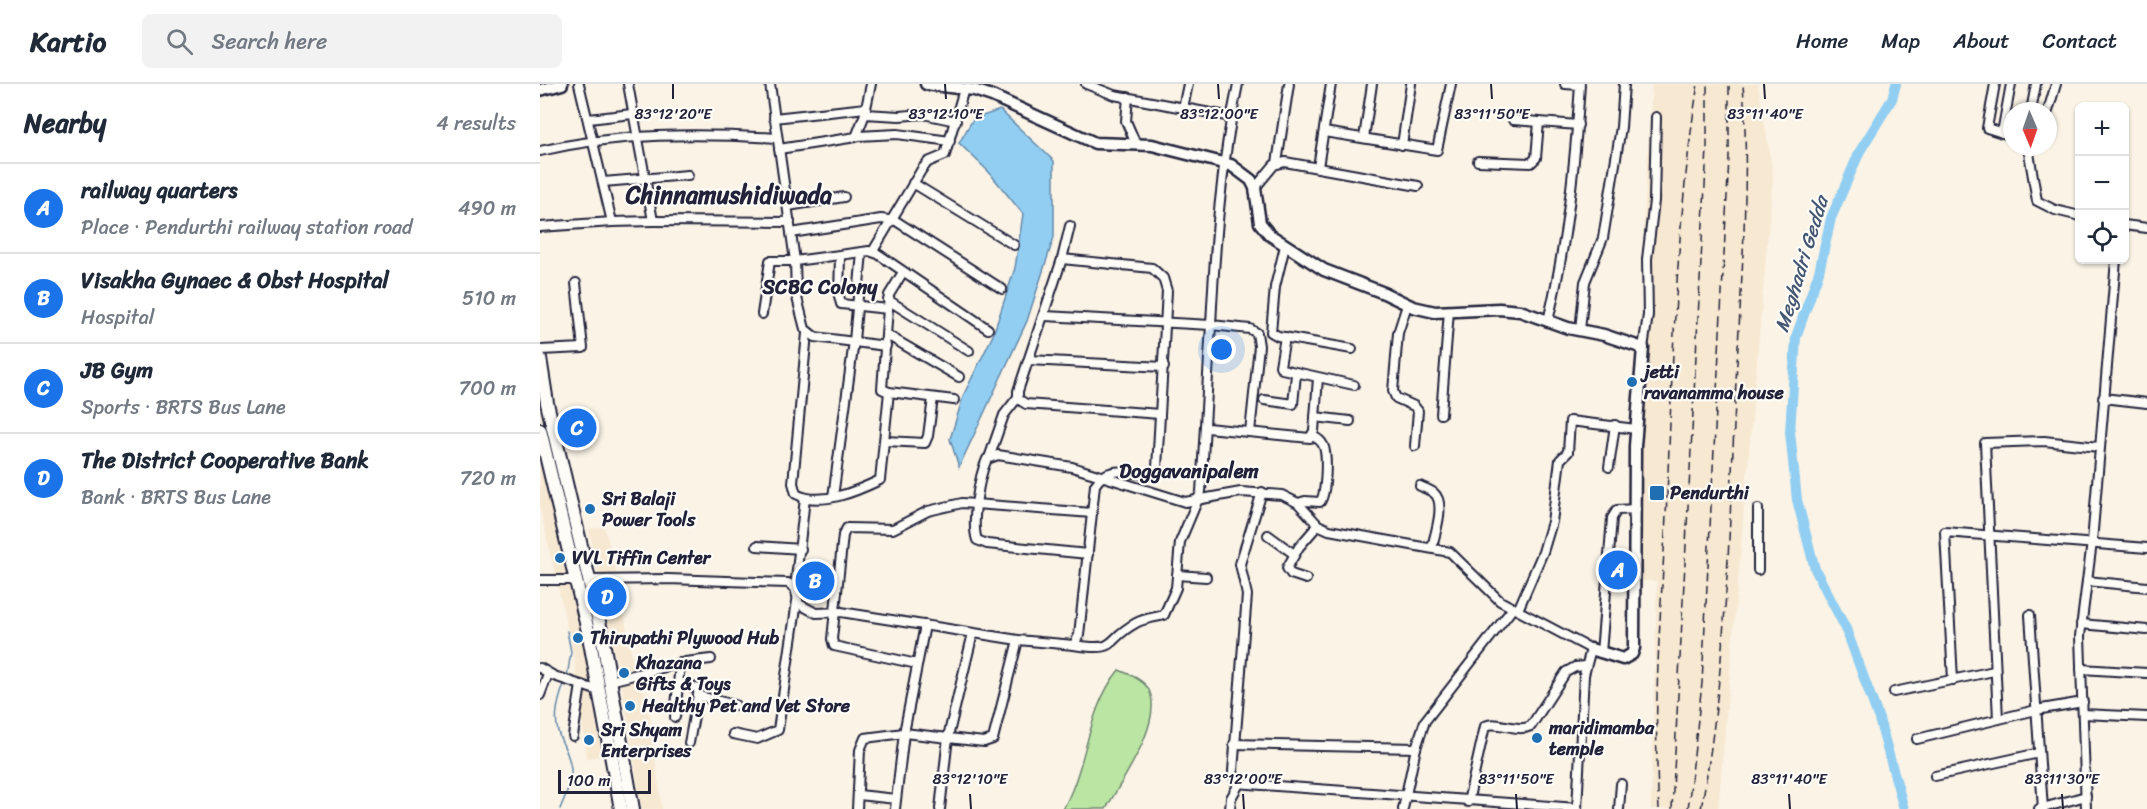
<!DOCTYPE html>
<meta charset="utf-8">
<style>
:root{--surface:#fff;--page:#f2f2f3;--text:#1f2937;--muted:#747a83;--line:#e0e1e3;--accent:#1a73e8}
body{margin:0;font-family:Sriracha,sans-serif;background:var(--page);color:var(--text)}
.controls{position:absolute;right:18px;top:18px;display:grid;overflow:hidden;border-radius:9px;box-shadow:0 2px 4px #0004}
.controls button{width:54px;height:54px;display:grid;place-items:center;padding:0;border:0;border-bottom:2px solid var(--line);background:var(--surface);color:var(--text);font:30px sans-serif}
.compass{position:absolute;left:1463px;top:18px;width:54px;height:54px;border-radius:50%;background:var(--surface);box-shadow:0 2px 4px #0004;rotate:178deg}
.scale{position:absolute;left:18px;bottom:15px;width:93px;box-sizing:border-box;padding-left:6px;border:3px solid #22223b;border-top:0;font-size:16px;line-height:21px;white-space:nowrap;color:#22223b;-webkit-text-stroke:4px #fdfcf7;paint-order:stroke}
.you{position:absolute;left:682px;top:266px;width:21px;height:21px;margin:-15px;border:4px solid #fff;border-radius:50%;background:#1a73e8;box-shadow:0 0 0 9px #1a73e833}
.badge{display:grid;place-items:center;width:39px;height:39px;border-radius:50%;background:var(--accent);color:#fff;font-size:20px;font-weight:700}
.pin{position:absolute;translate:-50% -50%;border:3px solid #fff;box-shadow:0 2px 6px #0006}
.list{margin:0;padding:0;list-style:none}
h2{display:flex;justify-content:space-between;align-items:center;height:78px;margin:0;padding:0 24px;font-size:26px}
h2 small{font-size:20px;font-weight:400;color:var(--muted)}
.list li{display:grid;grid-template-columns:39px 1fr auto;gap:18px;align-items:center;box-sizing:border-box;height:90px;padding:0 24px;border-top:2px solid var(--line)}
.list b{display:block;font-size:22px;white-space:nowrap}
.list p{margin:0;font-size:20px;white-space:nowrap;color:var(--muted)}
.list em{font-size:20px;font-style:normal;color:var(--muted)}
.icon{flex:none;width:33px;height:33px;fill:none;stroke:currentColor;stroke-width:2;stroke-linecap:round;stroke-linejoin:round}
.map{position:relative;flex:none;width:1607px;height:725px;overflow:hidden}
header{display:flex;align-items:center;gap:36px;box-sizing:border-box;height:84px;padding:0 30px;background:var(--surface);border-bottom:2px solid var(--line)}
header strong{font-size:28px}
nav{display:flex;gap:33px;margin-inline-start:auto;font-size:21px}
.search{width:420px;height:54px;background:var(--page);display:flex;align-items:center;gap:15px;box-sizing:border-box;padding:0 21px;border-radius:9px;color:var(--muted);font-size:22px}
main{display:flex}
aside{flex:1;background:var(--surface)}
.map>svg:first-child{display:block}
.built{fill:#f7e8d1}
.green{fill:#bae5a3;stroke:#6e846f;stroke-width:1.5}
.water{fill:#91cef2;stroke:#6589a9;stroke-width:1.5}
.lines{fill:none;stroke-linecap:round;stroke-linejoin:round}
.stream{stroke:#6589a9;stroke-width:1.5}
.river{stroke:#91cef2;stroke-width:10}
.street-casing{stroke:#22223b;stroke-width:12}
.secondary-casing{stroke:#22223b;stroke-width:15}
.primary-casing{stroke:#22223b;stroke-width:16}
.street{stroke:#fdfcf7;stroke-width:8}
.secondary{stroke:#fdfcf7;stroke-width:10}
.primary{stroke:#fdfcf7;stroke-width:12}
.rail{stroke:#22223b;stroke-width:1.5;stroke-dasharray:9 4.5;stroke-linecap:butt}
.ticks{fill:none;stroke:#22223b;stroke-width:2}
.poi-dot{fill:#1f6fb2;stroke:#fdfcf7;stroke-width:2}
.labels{text-anchor:middle;stroke-width:4.5;stroke-linejoin:round;paint-order:stroke}
.poi-label{font-size:18px;font-weight:bold;fill:#22223b;stroke:#fdfcf7;text-anchor:start}
.water-label{font-size:20px;font-style:italic;fill:#435672;stroke:#fdfcf7}
.neighbourhood-label{font-size:20px;font-weight:bold;fill:#22223b;stroke:#fdfcf7}
.district-label{font-size:24px;font-weight:bold;fill:#22223b;stroke:#fdfcf7}
.ticks-label{font-size:15px;text-anchor:middle;fill:#22223b;stroke:#fdfcf7;stroke-width:4.5;stroke-linejoin:round;paint-order:stroke}
</style>
<header>
<strong>Kartio</strong>
<div class="search"><svg class="icon" aria-label="search" viewBox="0 0 24 24"><circle cx="10" cy="10" r="6"/><path d="M15 15l6 6"/></svg>Search here</div>
<nav><a>Home</a><a>Map</a><a>About</a><a>Contact</a></nav>
</header>
<main>
<aside>
<h2>Nearby<small>4 results</small></h2>
<ul class="list">
<li><span class="badge">A</span><div><b>railway quarters</b><p>Place · Pendurthi railway station road</p></div><em>490 m</em></li>
<li><span class="badge">B</span><div><b>Visakha Gynaec &amp; Obst Hospital</b><p>Hospital</p></div><em>510 m</em></li>
<li><span class="badge">C</span><div><b>JB Gym</b><p>Sports · BRTS Bus Lane</p></div><em>700 m</em></li>
<li><span class="badge">D</span><div><b>The District Cooperative Bank</b><p>Bank · BRTS Bus Lane</p></div><em>720 m</em></li>
</ul>
</aside>
<div class="map">
<svg width="1607" height="725" viewBox="0 0 1607 725">
<rect width="100%" height="100%" fill="#faf3e6"/>
<filter id="ink" filterUnits="userSpaceOnUse"><feTurbulence type="fractalNoise" baseFrequency=".0167" numOctaves="2"/><feDisplacementMap in="SourceGraphic" scale="12" xChannelSelector="R" yChannelSelector="G"/><feConvolveMatrix kernelMatrix="1 2 1 2 8 2 1 2 1" color-interpolation-filters="sRGB"/></filter>
<g filter="url(#ink)">
<g class="built">
<polygon points="1112,0 1218,0 1233,91 1178,725 1111,725 1117,497 1091,497 1109,252 1102,244 1105,117"/>
<polygon points="0,377 43,563 62,672 47,674 34,573 0,424"/>
<polygon points="64,443 74,476 96,596 107,610 122,725 102,725 84,613 49,445"/>
</g>
<path class="green" d="M579,586C589,590 604,596 609,606C624,638 581,697 566,725H523C548,681 546,626 579,586Z"/>
<polygon class="water" points="460,26 514,77 514,153 487,237 419,383 410,355 424,310 453,251 475,184 483,130 448,87 419,59 433,35"/>
<g class="lines">
<g class="stream">
<polyline points="27,547 31,568 27,593"/>
<path d="M20,725C25,712 32,699 31,685C30,674 26,667 22,658C12,638 17,620 24,600"/>
</g>
<polyline class="river" points="1356,0 1352,15 1320,67 1291,134 1279,188 1256,253 1250,348 1257,416 1275,485 1306,545 1339,635 1364,725"/>
<defs>
<g id="street">
<polyline points="39,0 72,138 113,137 88,0"/>
<polyline points="230,0 255,177 256,210 265,245 275,253 346,262"/>
<polyline points="546,0 574,11 692,33"/>
<polyline points="1025,0 1039,1"/>
<polyline points="1455,0 1447,44 1472,52"/>
<polyline points="588,13 586,37 596,60"/>
<polyline points="643,24 648,0"/>
<polyline points="1491,27 1496,0"/>
<polyline points="1508,27 1516,0"/>
<polyline points="325,29 331,0"/>
<polyline points="234,34 326,24"/>
<polyline points="49,35 92,30"/>
<polyline points="973,36 1038,41"/>
<polyline points="784,48 897,66 911,0"/>
<polyline points="1462,49 1471,0"/>
<polyline points="318,52 357,50 410,57"/>
<polyline points="824,54 832,0"/>
<polyline points="862,61 871,0"/>
<polyline points="1488,63 1497,117 1515,126 1540,132"/>
<polyline points="239,65 316,53 325,30 359,32 383,30 416,37"/>
<path d="M0,67C77,49 158,49 237,54"/>
<polyline points="938,77 991,79 996,74 999,38"/>
<polyline points="737,79 749,0"/>
<polyline points="778,83 791,0"/>
<polyline points="63,98 148,91"/>
<polyline points="373,99 474,161"/>
<polyline points="715,104 734,81 745,78 878,102"/>
<polyline points="248,122 304,113"/>
<polyline points="113,137 250,138"/>
<polyline points="1584,141 1607,144"/>
<polyline points="530,142 522,175 478,307 478,315 486,320 620,330"/>
<polyline points="0,143 72,138"/>
<polyline points="251,149 341,135 356,137 462,205"/>
<polyline points="745,162 735,203 731,248 738,252 812,265"/>
<polyline points="333,167 382,85 388,78 405,71 424,5"/>
<polyline points="300,171 299,212 301,220 348,225"/>
<polyline points="363,188 349,211 342,305 349,308 414,316"/>
<polyline points="348,216 429,267"/>
<polyline points="867,221 858,249 853,307 856,314 874,322 878,327 875,362"/>
<polyline points="222,230 230,177 255,177 329,167 338,170 448,245"/>
<path d="M505,232L671,241C675,160 681,80 698,0"/>
<path d="M1008,237C1027,158 1035,81 1040,0"/>
<polyline points="1040,246 1045,198 1063,154 1081,43 1084,0"/>
<path d="M267,249L253,399L256,410C281,423 317,407 340,396L349,308"/>
<polyline points="347,251 419,293"/>
<polyline points="745,253 740,282 742,285 814,301"/>
<polyline points="1103,264 1108,231 1107,175 1114,117 1116,33"/>
<polyline points="0,266 43,264 36,199"/>
<polyline points="489,276 624,283"/>
<polyline points="1563,314 1607,319"/>
<polyline points="724,316 753,320 756,290"/>
<polyline points="901,330 909,227"/>
<polyline points="775,333 810,337"/>
<polyline points="667,344 770,354 774,347 778,294"/>
<polyline points="345,357 385,359 388,352 393,314"/>
<polyline points="449,374 464,331 478,313"/>
<polyline points="1069,383 1075,341"/>
<path d="M880,402C884,404 890,406 894,409C906,419 895,450 892,463"/>
<polyline points="722,408 700,480 707,511 693,687 696,699 1037,724"/>
<polyline points="293,413 314,257 322,168"/>
<path d="M758,419L765,417L780,418C786,411 788,370 783,361C781,356 777,354 772,352"/>
<polyline points="1218,425 1218,486"/>
<polyline points="728,451 754,470"/>
<polyline points="217,462 261,465"/>
<path d="M548,470L447,460L437,456C431,439 439,392 447,375L458,371L532,383L645,418L701,408L742,411L758,419L778,441L789,446L910,468L960,517L1051,565L1044,591L1037,725"/>
<polyline points="637,491 666,493"/>
<polyline points="766,495 751,490 747,484 759,463 778,441"/>
<polyline points="0,496 35,496"/>
<path d="M51,496L128,495L248,499L255,504L259,520L276,529L301,528L478,556L534,561L539,551L555,401C568,380 588,389 609,391L617,384L627,207L623,194L612,184L522,175"/>
<polyline points="1547,497 1607,503"/>
<polyline points="255,504 265,414"/>
<polyline points="978,526 1003,468 1012,438 1020,376 1028,368 1030,337 1096,345"/>
<polyline points="1490,531 1503,725"/>
<polyline points="1541,540 1607,546"/>
<path d="M534,561C580,568 563,557 596,539C605,534 614,534 624,531L636,504L640,458L661,408L671,241L710,245L717,249L719,262L710,348"/>
<polyline points="1061,569 1072,434 1077,426 1096,425"/>
<polyline points="377,580 294,562 292,555 303,451 307,444 353,445 388,427 422,419 552,429"/>
<polyline points="0,584 14,592 59,607"/>
<polyline points="1541,585 1607,589"/>
<polyline points="1413,596 1405,448 1607,464"/>
<polyline points="70,597 145,578 171,575"/>
<polyline points="139,598 159,605 149,659"/>
<polyline points="1354,608 1454,587"/>
<polyline points="0,611 8,590"/>
<polyline points="159,612 195,621"/>
<polyline points="1543,630 1607,633"/>
<polyline points="135,633 140,579"/>
<polyline points="1458,635 1445,359 1504,357 1559,363"/>
<polyline points="193,650 217,655 238,646 257,517"/>
<polyline points="33,652 41,601"/>
<polyline points="1377,655 1496,626 1543,618"/>
<polyline points="694,660 876,664"/>
<polyline points="1395,692 1499,669"/>
<polyline points="319,711 356,715"/>
<path d="M928,718L945,642C959,636 976,649 991,642L1026,588L1035,583L1045,582"/>
<polyline points="317,725 320,666 325,654 364,649 444,658 453,655 478,556"/>
<polyline points="355,725 364,649 385,541"/>
<polyline points="400,725 408,653 433,549"/>
<polyline points="690,725 691,714 699,700"/>
<polyline points="863,725 876,664 885,637 973,524"/>
<polyline points="1079,725 1081,700"/>
<polyline points="1499,725 1546,712"/>
<polyline points="1546,725 1540,552 1552,458 1576,176"/>
</g>
<g id="secondary">
<polyline points="386,0 434,6 452,12 555,59 612,61 691,81 711,96 715,104 720,139 730,151 784,186 844,209 873,223 895,228 959,225 980,227 1028,244 1064,251 1103,264 1095,362 1094,564 1092,570 1083,575 1051,565"/>
<polyline points="0,6 22,0"/>
</g>
<g id="primary">
<polyline points="0,274 7,319 61,546 93,725"/>
<polyline points="0,346 48,547 81,725"/>
</g>
</defs>
<use href="#street" class="street-casing"/>
<use href="#secondary" class="secondary-casing"/>
<use href="#primary" class="primary-casing"/>
<use href="#street" class="street"/>
<use href="#secondary" class="secondary"/>
<use href="#primary" class="primary"/>
<g class="rail">
<path d="M1119,725C1112,621 1122,515 1127,412C1133,274 1136,136 1158,0"/>
<polyline points="1132,725 1167,64 1167,0"/>
<polyline points="1148,725 1162,599 1189,73 1189,0"/>
<path d="M1161,725C1186,590 1189,454 1195,318C1200,212 1210,106 1203,0"/>
</g>
</g>
</g>
<path class="ticks" d="M133,0V15M405,0L406,15M678,0L679,15M951,0L952,15M1224,0L1225,15M430,710L431,725M703,710L704,725M976,710L977,725M1249,710L1250,725M1522,710L1523,725"/>
<g class="poi-dot">
<circle cx="1092" cy="298" r="6"/>
<rect x="1109" y="401" width="16" height="16" rx="3"/>
<circle cx="50" cy="425" r="6"/>
<circle cx="20" cy="474" r="6"/>
<circle cx="38" cy="554" r="6"/>
<circle cx="84" cy="589" r="6"/>
<circle cx="90" cy="622" r="6"/>
<circle cx="997" cy="654" r="6"/>
<circle cx="49" cy="656" r="6"/>
</g>
<g class="labels">
<g class="poi-label">
<text x="1104" y="294">jetti<tspan x="1104" dy="21">ravanamma house</tspan></text>
<text x="1130" y="415">Pendurthi</text>
<text x="62" y="421">Sri Balaji<tspan x="62" dy="21">Power Tools</tspan></text>
<text x="32" y="480">VVL Tiffin Center</text>
<text x="50" y="560">Thirupathi Plywood Hub</text>
<text x="96" y="585">Khazana<tspan x="96" dy="21">Gifts &amp; Toys</tspan></text>
<text x="102" y="628">Healthy Pet and Vet Store</text>
<text x="1009" y="650">maridimamba<tspan x="1009" dy="21">temple</tspan></text>
<text x="61" y="652">Sri Shyam<tspan x="61" dy="21">Enterprises</tspan></text>
</g>
<g class="water-label">
<text transform="translate(1261 180) rotate(-73)" y="7">Meghadri Gedda</text>
</g>
<g class="neighbourhood-label">
<text x="280" y="210">SCBC Colony</text>
<text x="649" y="394">Doggavanipalem</text>
</g>
<g class="district-label">
<text x="189" y="119">Chinnamushidiwada</text>
</g>
</g>
<g class="ticks-label">
<text x="133" y="35">83°12'20"E</text>
<text x="406" y="35">83°12'10"E</text>
<text x="679" y="35">83°12'00"E</text>
<text x="952" y="35">83°11'50"E</text>
<text x="1225" y="35">83°11'40"E</text>
<text x="430" y="700">83°12'10"E</text>
<text x="703" y="700">83°12'00"E</text>
<text x="976" y="700">83°11'50"E</text>
<text x="1249" y="700">83°11'40"E</text>
<text x="1522" y="700">83°11'30"E</text>
</g>
</svg>
<div class="controls">
<button>+</button>
<button>−</button>
<button><svg class="icon" aria-label="locate" viewBox="0 0 24 24"><circle cx="12" cy="12" r="6"/><path d="M12 2v4M12 18v4M2 12h4M18 12h4"/></svg></button>
</div>
<svg class="compass" viewBox="-18 -18 36 36"><path d="M0-13l5 13h-10z" fill="#e53935"/><path d="M0 13l5-13h-10z" fill="#747a83"/></svg>
<div class="scale">100 m</div>
<div class="you"></div>
<div class="pin badge" style="left:1078px;top:486px">A</div>
<div class="pin badge" style="left:275px;top:497px">B</div>
<div class="pin badge" style="left:37px;top:344px">C</div>
<div class="pin badge" style="left:67px;top:513px">D</div>
</div>
</main>
